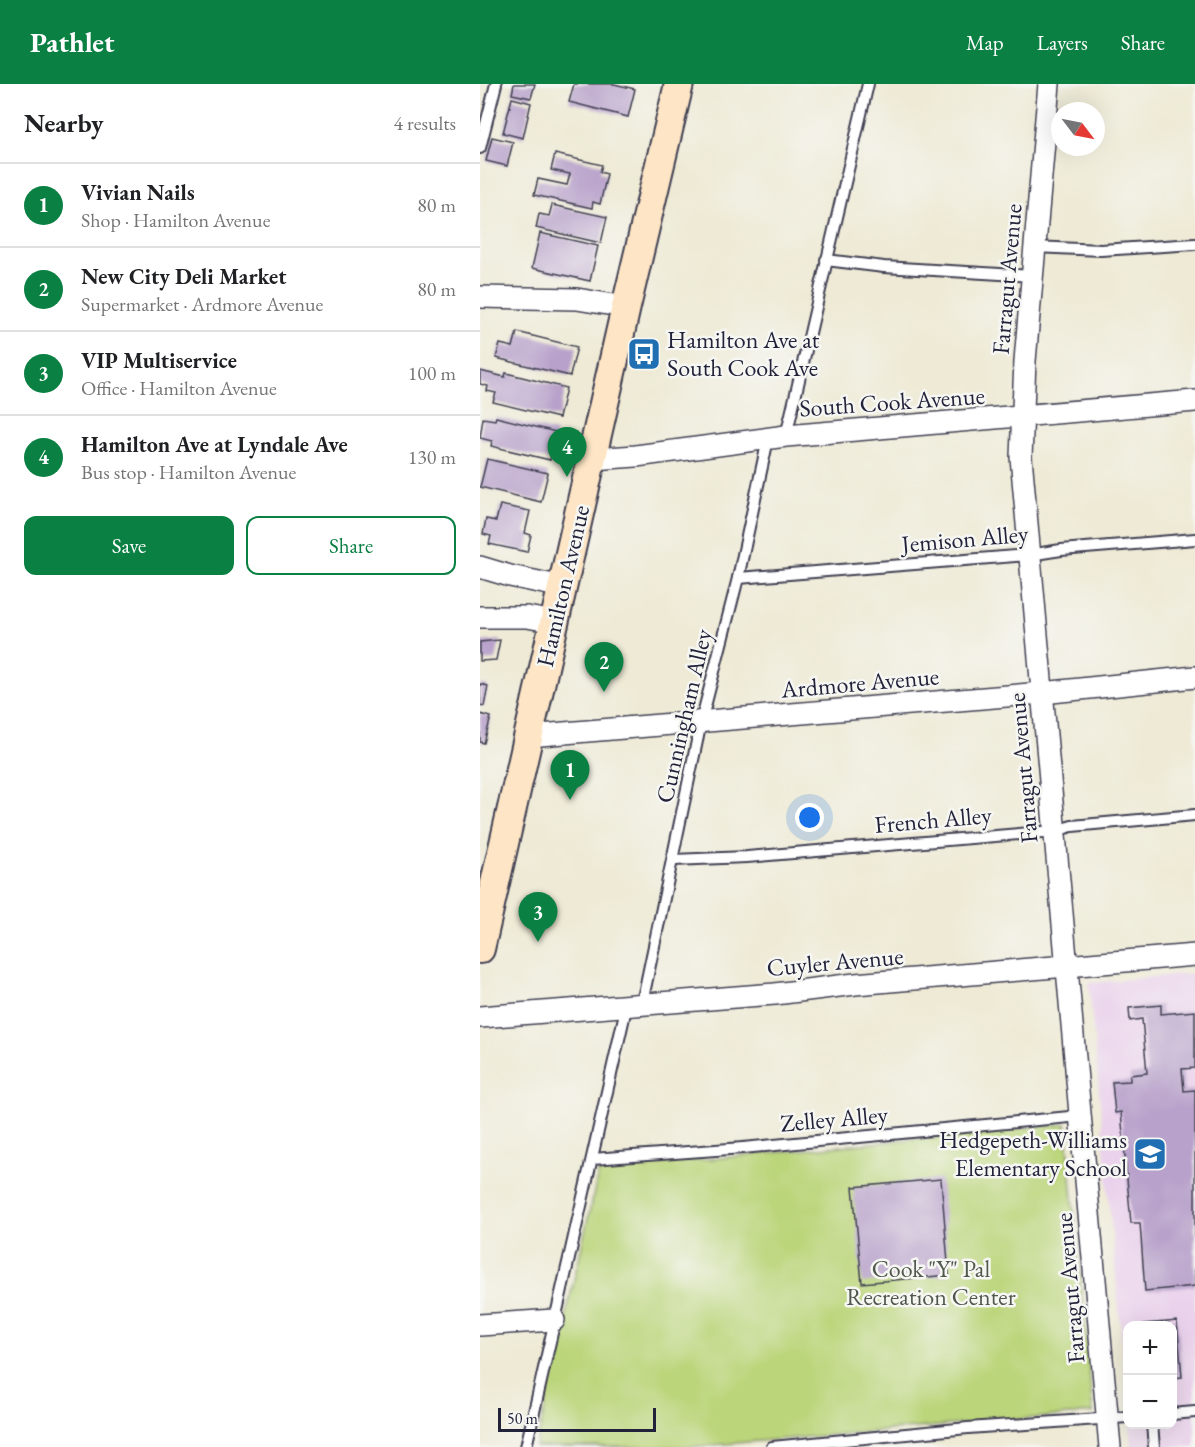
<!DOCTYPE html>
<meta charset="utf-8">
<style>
:root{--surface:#fff;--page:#f2f2f2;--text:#202124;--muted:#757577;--line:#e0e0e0;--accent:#0b8043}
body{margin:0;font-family:"EB Garamond",serif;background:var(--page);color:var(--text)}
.controls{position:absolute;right:18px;bottom:18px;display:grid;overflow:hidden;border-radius:12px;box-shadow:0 6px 24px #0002}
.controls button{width:54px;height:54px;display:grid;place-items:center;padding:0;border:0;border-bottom:2px solid var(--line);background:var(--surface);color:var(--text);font:30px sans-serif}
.compass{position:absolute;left:571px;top:18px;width:54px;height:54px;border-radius:50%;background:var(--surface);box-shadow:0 6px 24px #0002;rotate:122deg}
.scale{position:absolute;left:18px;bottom:15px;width:158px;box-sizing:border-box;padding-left:6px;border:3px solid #22223b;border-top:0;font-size:16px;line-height:21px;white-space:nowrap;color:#22223b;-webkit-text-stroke:4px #f6f6f2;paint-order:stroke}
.you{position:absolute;left:330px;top:734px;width:21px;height:21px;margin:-15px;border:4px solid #fff;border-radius:50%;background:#1a73e8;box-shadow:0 0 0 9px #1a73e833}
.badge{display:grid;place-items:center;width:39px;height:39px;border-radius:50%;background:var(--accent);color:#fff;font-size:20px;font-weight:700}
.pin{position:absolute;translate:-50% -50px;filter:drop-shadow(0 2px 3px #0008)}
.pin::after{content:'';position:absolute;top:32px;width:21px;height:18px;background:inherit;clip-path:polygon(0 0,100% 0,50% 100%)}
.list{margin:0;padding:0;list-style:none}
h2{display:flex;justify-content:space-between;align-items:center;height:78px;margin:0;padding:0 24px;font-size:26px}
h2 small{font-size:20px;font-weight:400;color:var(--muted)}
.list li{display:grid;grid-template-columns:39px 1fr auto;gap:18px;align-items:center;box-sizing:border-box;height:84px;padding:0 24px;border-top:2px solid var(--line)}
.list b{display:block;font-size:22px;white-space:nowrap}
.list p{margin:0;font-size:20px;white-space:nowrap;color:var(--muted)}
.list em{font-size:20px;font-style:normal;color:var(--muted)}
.actions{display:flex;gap:12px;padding:18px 24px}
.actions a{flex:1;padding:14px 0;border:2px solid var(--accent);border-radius:12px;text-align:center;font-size:21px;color:var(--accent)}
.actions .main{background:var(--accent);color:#fff}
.map{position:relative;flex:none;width:715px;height:1363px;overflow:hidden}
header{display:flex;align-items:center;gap:36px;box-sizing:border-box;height:84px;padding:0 30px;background:var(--accent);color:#fff}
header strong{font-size:28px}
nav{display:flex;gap:33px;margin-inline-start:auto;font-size:21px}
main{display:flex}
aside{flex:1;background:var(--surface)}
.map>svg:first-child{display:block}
.built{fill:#ead1ec}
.green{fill:#bbd57a;stroke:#6e7c5a;stroke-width:1.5}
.building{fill:#b8a1ca}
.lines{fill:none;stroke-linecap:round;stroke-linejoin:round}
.service-casing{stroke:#414052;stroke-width:14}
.minor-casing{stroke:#414052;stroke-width:24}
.secondary-casing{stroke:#414052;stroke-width:32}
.service{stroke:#fff;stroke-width:10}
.minor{stroke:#fff;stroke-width:21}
.secondary{stroke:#fde5c5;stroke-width:28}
.labels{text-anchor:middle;stroke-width:5;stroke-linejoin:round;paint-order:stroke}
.street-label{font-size:24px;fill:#22223b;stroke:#f6f6f2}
.poi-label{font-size:24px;fill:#22223b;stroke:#f6f6f2;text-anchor:start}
.park-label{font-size:24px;fill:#50584e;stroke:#f6f6f2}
</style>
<header>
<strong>Pathlet</strong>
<nav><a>Map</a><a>Layers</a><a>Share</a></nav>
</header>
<main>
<aside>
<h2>Nearby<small>4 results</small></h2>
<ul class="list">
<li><span class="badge">1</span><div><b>Vivian Nails</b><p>Shop · Hamilton Avenue</p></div><em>80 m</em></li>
<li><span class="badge">2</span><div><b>New City Deli Market</b><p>Supermarket · Ardmore Avenue</p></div><em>80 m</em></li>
<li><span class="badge">3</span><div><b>VIP Multiservice</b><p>Office · Hamilton Avenue</p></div><em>100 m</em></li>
<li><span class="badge">4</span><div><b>Hamilton Ave at Lyndale Ave</b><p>Bus stop · Hamilton Avenue</p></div><em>130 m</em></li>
</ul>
<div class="actions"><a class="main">Save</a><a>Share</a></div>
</aside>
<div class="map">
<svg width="715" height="1363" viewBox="0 0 715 1363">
<rect width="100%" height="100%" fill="#f6f6f2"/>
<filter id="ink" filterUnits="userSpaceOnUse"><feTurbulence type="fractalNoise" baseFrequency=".0167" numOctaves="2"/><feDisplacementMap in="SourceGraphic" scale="12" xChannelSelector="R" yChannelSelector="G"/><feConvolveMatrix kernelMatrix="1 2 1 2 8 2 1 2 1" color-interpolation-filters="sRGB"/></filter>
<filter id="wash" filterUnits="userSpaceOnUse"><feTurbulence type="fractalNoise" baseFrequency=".008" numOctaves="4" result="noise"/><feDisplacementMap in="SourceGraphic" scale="24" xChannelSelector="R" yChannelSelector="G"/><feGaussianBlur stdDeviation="1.35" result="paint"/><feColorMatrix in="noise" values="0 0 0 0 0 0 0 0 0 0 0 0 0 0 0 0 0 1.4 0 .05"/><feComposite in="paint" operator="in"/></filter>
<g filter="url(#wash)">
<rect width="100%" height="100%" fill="#eeead5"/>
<polygon class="built" points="715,889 715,1363 652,1363 650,1341 692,1340 692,1242 648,1242 647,1313 609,899"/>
<polygon class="green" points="586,1040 613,1329 209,1363 56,1363 119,1086"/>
<g id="blocks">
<g class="building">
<polygon points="34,0 55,0 51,14 32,10"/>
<polygon points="94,0 134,0 155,5 148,33 89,18"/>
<polygon points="32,14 51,19 43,54 23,49"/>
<polygon points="12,53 33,58 27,82 6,77"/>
<polygon points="75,70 122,81 120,88 127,90 120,120 113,118 112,124 54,111 58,95 87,101 90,90 71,86"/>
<polygon points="72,121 127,133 121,159 56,144 59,130 69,132"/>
<polygon points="60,149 118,162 110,197 52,184"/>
<polygon points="37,248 97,263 90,292 16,274 20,260 33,263"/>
<polygon points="0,287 25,293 26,289 86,304 79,334 13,318 16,309 7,307 8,302 0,300"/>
<polygon points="16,333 76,348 70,376 11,362 12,357 0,354 3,334 15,336"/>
<polygon points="7,375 68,389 61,418 0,403"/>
<polygon points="20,421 50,427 45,449 51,451 47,468 9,460 11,452 3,450 6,435 16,437"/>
<polygon points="20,556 16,576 0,577 0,558"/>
<polygon points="0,600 8,602 4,622 0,621"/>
<polygon points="0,630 11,633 4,659 0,658"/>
<polygon points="681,921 681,930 715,927 715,984 702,985 704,1007 715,1006 715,1202 665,1207 660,1139 651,1139 641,1028 635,1029 632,998 650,997 650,991 667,989 662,935 650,937 649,924"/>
<polygon points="461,1095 469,1191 382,1199 373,1103"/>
<polygon points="697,1237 702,1293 693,1294 693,1242 664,1242 664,1240"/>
</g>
</g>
</g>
<g filter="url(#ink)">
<use href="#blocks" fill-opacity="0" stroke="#414052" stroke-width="1.5"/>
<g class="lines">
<defs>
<g id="service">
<polyline points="0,64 16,0"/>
<polyline points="554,163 621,166 715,160"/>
<polyline points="346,176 404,183 552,192"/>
<polyline points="306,352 388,0"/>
<polyline points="258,494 549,471 581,466 715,455"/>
<polyline points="193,776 267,773 575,747 592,742 715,731"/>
<polyline points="162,919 221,638 258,494 288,355"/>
<polyline points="112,1075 263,1064 600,1032"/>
<polyline points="692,1330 715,1328"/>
<polyline points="672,1340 674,1363"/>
<polyline points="46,1363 147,920"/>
<polyline points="292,1363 488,1344 648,1333"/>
</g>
<g id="minor">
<polyline points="569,0 545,277 541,373 630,1363"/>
<polyline points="0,213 97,215 146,223"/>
<polyline points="113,375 156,372 306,352 715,317"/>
<polyline points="0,483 30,492 83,503"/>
<polyline points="0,533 47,533 75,538"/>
<polyline points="48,652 562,609 715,593"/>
<polyline points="0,933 295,910 375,900 715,871"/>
<polyline points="0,1241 74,1236"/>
</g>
<polyline id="secondary" points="0,865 146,223 199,0"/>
</defs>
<use href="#service" class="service-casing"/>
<use href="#minor" class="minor-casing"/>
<use href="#secondary" class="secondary-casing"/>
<use href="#service" class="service"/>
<use href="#minor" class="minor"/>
<use href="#secondary" class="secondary"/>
</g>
</g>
<defs>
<symbol id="bus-square" viewBox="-11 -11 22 22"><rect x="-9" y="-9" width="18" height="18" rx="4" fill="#1f6fb2" stroke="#f6f6f2"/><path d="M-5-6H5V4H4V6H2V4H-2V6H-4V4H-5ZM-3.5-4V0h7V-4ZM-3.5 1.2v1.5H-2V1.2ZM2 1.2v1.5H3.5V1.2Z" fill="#fff"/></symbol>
<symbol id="school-square" viewBox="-11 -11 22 22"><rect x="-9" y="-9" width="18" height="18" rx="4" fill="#1f6fb2" stroke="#f6f6f2"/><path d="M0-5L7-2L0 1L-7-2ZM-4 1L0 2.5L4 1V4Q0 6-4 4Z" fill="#fff"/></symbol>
</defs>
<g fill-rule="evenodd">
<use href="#bus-square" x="145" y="251" width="38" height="38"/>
<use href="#school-square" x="651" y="1051" width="38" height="38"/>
</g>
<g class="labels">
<g class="street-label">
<text transform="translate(527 195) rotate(-85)" y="8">Farragut Avenue</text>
<text transform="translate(412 318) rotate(-4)" y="8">South Cook Avenue</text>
<text transform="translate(485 455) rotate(-5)" y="8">Jemison Alley</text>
<text transform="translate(83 502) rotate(-77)" y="8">Hamilton Avenue</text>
<text transform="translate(380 599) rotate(-5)" y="8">Ardmore Avenue</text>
<text transform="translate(204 632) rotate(-77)" y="8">Cunningham Alley</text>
<text transform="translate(543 684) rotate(-95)" y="8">Farragut Avenue</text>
<text transform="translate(453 736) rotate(-5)" y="8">French Alley</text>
<text transform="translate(355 878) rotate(-5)" y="8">Cuyler Avenue</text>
<text transform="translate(354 1035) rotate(-5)" y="8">Zelley Alley</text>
<text transform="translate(590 1204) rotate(-95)" y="8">Farragut Avenue</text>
</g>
<g class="poi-label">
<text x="187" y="264">Hamilton Ave at<tspan x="187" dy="28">South Cook Ave</tspan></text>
<text x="647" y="1064" text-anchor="end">Hedgepeth-Williams<tspan x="647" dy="28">Elementary School</tspan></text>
</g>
<g class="park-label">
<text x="451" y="1193">Cook "Y" Pal<tspan x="451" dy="28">Recreation Center</tspan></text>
</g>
</g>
</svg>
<div class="controls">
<button>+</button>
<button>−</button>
</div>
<svg class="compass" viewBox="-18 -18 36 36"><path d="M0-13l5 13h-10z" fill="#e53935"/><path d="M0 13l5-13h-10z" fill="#757577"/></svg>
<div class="scale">50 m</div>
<div class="you"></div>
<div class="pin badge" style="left:90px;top:716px">1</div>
<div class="pin badge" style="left:124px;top:608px">2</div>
<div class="pin badge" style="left:58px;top:858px">3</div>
<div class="pin badge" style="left:87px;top:393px">4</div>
</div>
</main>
